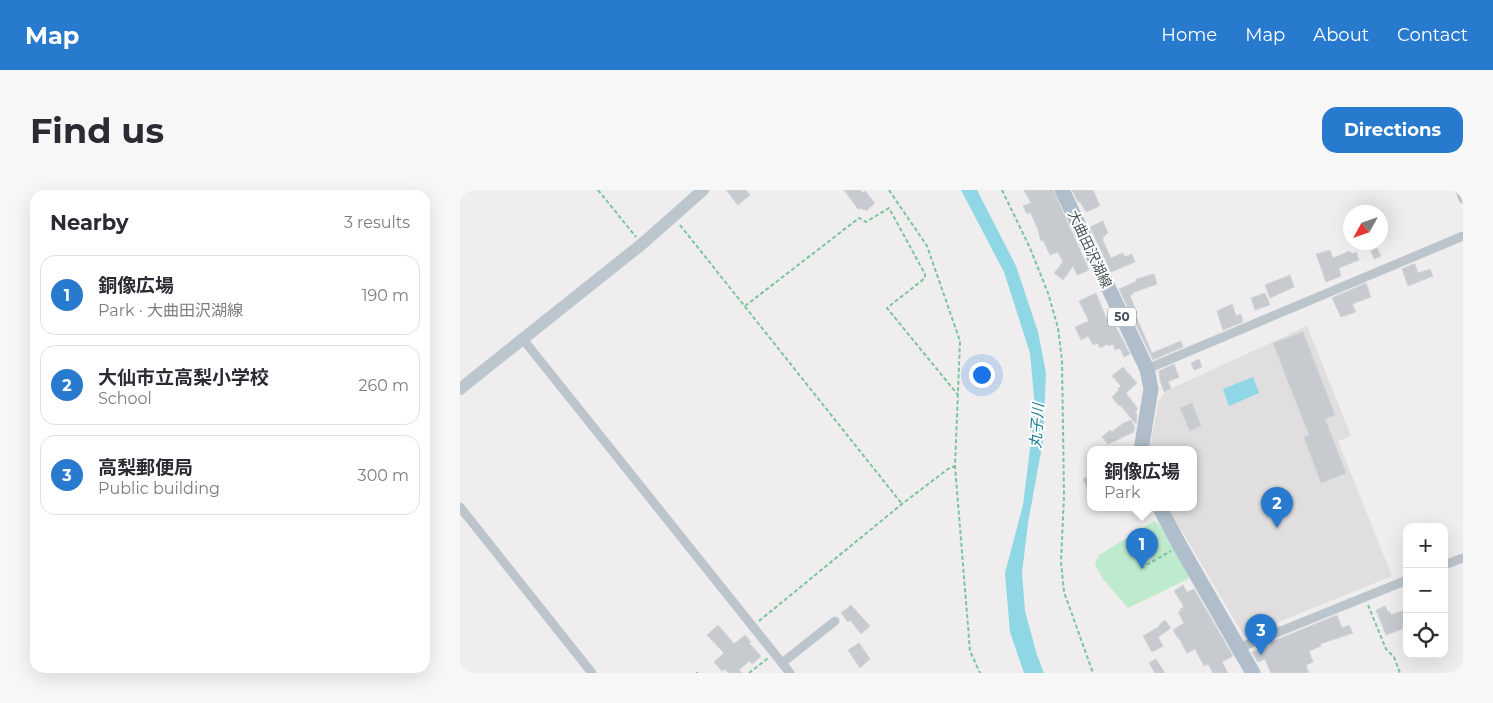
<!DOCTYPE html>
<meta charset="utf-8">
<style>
:root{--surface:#fff;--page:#f7f7f7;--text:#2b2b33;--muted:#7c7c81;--line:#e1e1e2;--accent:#287ace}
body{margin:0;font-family:Montserrat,"Noto Sans JP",sans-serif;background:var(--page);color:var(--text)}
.controls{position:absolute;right:15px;bottom:15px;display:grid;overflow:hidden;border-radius:10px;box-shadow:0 5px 20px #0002}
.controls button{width:45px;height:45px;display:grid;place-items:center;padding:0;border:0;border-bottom:1px solid var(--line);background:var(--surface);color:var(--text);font:25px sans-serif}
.compass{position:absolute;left:883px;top:15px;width:45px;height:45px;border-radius:50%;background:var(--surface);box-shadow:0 5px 20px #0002;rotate:230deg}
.you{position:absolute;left:521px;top:184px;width:18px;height:18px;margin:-12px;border:4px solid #fff;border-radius:50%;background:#1a73e8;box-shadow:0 0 0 8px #1a73e833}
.badge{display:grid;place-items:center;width:32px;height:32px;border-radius:50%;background:var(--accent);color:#fff;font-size:16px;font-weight:700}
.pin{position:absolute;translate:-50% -41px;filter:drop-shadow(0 1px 2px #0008)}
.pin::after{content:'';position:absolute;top:26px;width:18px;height:15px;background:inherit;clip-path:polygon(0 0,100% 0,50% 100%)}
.popup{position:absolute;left:627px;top:256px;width:110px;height:65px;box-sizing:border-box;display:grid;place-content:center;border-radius:10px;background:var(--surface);filter:drop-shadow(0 1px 4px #0005);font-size:16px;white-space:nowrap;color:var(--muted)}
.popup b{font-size:19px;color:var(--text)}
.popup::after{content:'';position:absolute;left:50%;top:100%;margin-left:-10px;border:10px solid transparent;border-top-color:var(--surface)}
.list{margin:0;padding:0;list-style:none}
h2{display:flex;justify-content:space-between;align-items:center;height:65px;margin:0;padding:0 20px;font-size:21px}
h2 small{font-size:16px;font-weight:400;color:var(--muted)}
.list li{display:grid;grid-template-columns:32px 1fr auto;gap:15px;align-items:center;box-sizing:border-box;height:80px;margin:0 10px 10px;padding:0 10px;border:1px solid var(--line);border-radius:15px}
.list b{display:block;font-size:19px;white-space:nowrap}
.list p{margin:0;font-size:16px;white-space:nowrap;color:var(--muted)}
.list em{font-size:16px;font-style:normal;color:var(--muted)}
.icon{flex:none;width:28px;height:28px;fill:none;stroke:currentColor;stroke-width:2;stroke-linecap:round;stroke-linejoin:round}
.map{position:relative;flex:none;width:1003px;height:483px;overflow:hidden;border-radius:15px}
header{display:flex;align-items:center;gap:30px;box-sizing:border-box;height:70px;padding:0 25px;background:var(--accent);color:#fff}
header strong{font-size:24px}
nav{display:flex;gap:28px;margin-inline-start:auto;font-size:18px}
.intro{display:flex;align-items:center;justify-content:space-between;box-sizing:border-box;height:120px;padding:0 30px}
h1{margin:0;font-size:35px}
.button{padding:12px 22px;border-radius:15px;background:var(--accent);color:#fff;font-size:18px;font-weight:700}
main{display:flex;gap:30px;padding:0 30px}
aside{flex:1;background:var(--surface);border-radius:15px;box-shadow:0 5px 20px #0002}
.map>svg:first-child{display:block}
.education{fill:#e0dede}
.green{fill:#beeacd}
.water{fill:#8fd7e4}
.building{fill:#c7cacf;stroke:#d1d4d8}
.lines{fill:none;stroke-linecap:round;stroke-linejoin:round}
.path{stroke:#79c59c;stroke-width:2;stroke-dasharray:4 2.5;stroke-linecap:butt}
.street{stroke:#bcc5cb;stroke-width:9}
.secondary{stroke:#bcc6cf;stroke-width:12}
.primary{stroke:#afbeca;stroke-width:15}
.labels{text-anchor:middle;stroke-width:4;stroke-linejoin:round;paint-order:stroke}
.shield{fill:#fff;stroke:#7e858b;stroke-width:1}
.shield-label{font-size:12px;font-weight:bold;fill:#475159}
.street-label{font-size:14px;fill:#475159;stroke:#fff}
.water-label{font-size:15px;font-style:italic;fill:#188093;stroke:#fff}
</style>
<header>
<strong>Map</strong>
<nav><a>Home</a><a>Map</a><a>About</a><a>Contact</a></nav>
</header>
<div class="intro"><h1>Find us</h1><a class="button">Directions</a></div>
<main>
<aside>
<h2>Nearby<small>3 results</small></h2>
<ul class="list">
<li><span class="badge">1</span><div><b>銅像広場</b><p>Park · 大曲田沢湖線</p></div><em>190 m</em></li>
<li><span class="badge">2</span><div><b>大仙市立高梨小学校</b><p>School</p></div><em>260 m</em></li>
<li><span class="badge">3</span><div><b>高梨郵便局</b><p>Public building</p></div><em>300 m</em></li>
</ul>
</aside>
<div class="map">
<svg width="1003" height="483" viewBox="0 0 1003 483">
<rect width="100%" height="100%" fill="#efeded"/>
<polygon class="education" points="847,136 891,246 878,251 932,386 784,446 708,318 733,318 733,260 689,260 699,211 706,201"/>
<polygon class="green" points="694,331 699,334 730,384 728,389 668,418 643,389 635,374 639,365"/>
<g class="water">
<polygon points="501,0 517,0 556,76 578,142 586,183 583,251 568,333 562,383 565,421 577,465 584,483 564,483 550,442 545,383 563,315 575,218 570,163 544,82"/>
<polygon points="793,187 799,203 769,216 763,199"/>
</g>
<g class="building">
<polygon points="266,0 286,0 290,5 278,15"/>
<polygon points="384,0 400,0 403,3 405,1 415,13 406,21 404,19 403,20 401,18 398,19"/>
<polygon points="564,0 593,0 629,80 617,85 613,76 603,90 594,83 603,72 598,62 590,65 583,50 581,51 577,37 570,22 567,24 563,16 571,13"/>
<polygon points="612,0 633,0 640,16 626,22 620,12 618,12"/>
<polygon points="643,31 648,43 643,47 643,51 651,68 663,63 665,67 672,64 675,72 651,82 630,37"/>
<polygon points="917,58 921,66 914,69 911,61"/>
<polygon points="870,60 873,68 890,61 892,64 896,62 899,70 879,78 881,86 866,92 856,64"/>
<polygon points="953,74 955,74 958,83 970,79 973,86 948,96 942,79"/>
<polygon points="694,84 697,94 672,103 673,104 670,106 677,123 675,124 692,163 721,151 723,157 693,170 659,99 677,91 676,89"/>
<polygon points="830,85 834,97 810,108 805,95"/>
<polygon points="906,93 911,107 892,114 896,122 881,127 872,108"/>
<polygon points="636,103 647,130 651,128 670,164 664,167 660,158 655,160 653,154 649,156 648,154 640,158 638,153 633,155 628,146 621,150 615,137 629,131 619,111"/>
<polygon points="805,103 810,115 795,120 791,108"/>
<polygon points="772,114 776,126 781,124 783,132 763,140 757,121"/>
<polygon points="843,142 875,225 865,229 886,283 861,293 844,247 849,245 813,153"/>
<polygon points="739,169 742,177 734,180 731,173"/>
<polygon points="714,174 719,187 708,192 711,198 704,202 700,190 699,181"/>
<polygon points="663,177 677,193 666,203 678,219 675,221 677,225 676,234 660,215 659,216 652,207 659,200 658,199 661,196 652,186"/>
<polygon points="732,213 741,236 730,241 720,218"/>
<polygon points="671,230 675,238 674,239 674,242 648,254 642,247 650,240 652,242 662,234"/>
<polygon points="631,285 631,306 623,289"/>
<polygon points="723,395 727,402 734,399 773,466 762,472 768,483 753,483 748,474 744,476 735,459 727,463 719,448 718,448 713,440 724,433 718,422 721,421 720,419 723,418 723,415 714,401"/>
<polygon points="391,415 410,436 401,444 390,430 388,432 381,423"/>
<polygon points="925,416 928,422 930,422 931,425 947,419 947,437 926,445 916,420"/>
<polygon points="877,425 882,438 889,435 893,443 860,454 861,456 849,461 853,472 846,475 849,483 811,483 805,469 798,472 792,462 810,455 809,453"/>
<polygon points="705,430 711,438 698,447 703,456 692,462 683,446 700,436 699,435"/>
<polygon points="258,435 274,454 285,445 291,452 289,453 301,466 294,473 291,473 289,471 279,480 282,483 268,483 265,479 262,481 254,472 264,463 247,445"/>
<polygon points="399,453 410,469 400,478 388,460"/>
<polygon points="696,469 705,483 695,483 689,473"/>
</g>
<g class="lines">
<g class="path">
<polyline points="138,0 176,47"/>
<polyline points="429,0 467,56 500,151 495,276 510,461 520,483"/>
<polyline points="542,0 570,58 588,103 598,138 602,170 604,306 601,372 604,402 633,483"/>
<polyline points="220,35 442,314"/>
<polyline points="285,116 399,28 406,32 429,18 465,84 465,88 427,118 498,205"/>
<polyline points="681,378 711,361"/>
<polyline points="908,415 926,459 934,467 940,483"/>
<polyline points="299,431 442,314 488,279 495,276"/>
<polyline points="236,483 238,483"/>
<polyline points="289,483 308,468"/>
</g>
<g class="street">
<polyline points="1000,0 1003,9"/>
<polyline points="62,148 330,483"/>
<polyline points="687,179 1003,46"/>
<polyline points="0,317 132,483"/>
<polyline points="984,375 1003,368"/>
<polyline points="779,458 947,390"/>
<polyline points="322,473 375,431"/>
</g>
<polyline class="secondary" points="0,199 182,54 243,0"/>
<g class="primary">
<polyline points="602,0 687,179 691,199 681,260"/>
<polyline points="700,318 720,356 793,483"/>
</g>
</g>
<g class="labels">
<rect class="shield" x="648" y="117.5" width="28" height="19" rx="4"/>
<g class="shield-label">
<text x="662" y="131">50</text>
</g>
<g class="street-label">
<text transform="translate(630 59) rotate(65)" y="5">大曲田沢湖線</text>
</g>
<g class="water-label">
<text transform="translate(577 236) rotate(-86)" y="5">丸子川</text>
</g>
</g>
</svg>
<div class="controls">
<button>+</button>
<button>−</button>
<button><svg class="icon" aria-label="locate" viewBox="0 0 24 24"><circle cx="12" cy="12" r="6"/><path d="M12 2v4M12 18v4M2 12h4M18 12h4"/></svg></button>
</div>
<svg class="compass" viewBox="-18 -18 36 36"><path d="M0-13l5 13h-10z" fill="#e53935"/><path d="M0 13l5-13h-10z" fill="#7c7c81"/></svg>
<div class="you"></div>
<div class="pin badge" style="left:682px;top:379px">1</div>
<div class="popup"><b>銅像広場</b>Park</div>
<div class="pin badge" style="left:817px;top:338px">2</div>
<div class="pin badge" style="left:801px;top:465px">3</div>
</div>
</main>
